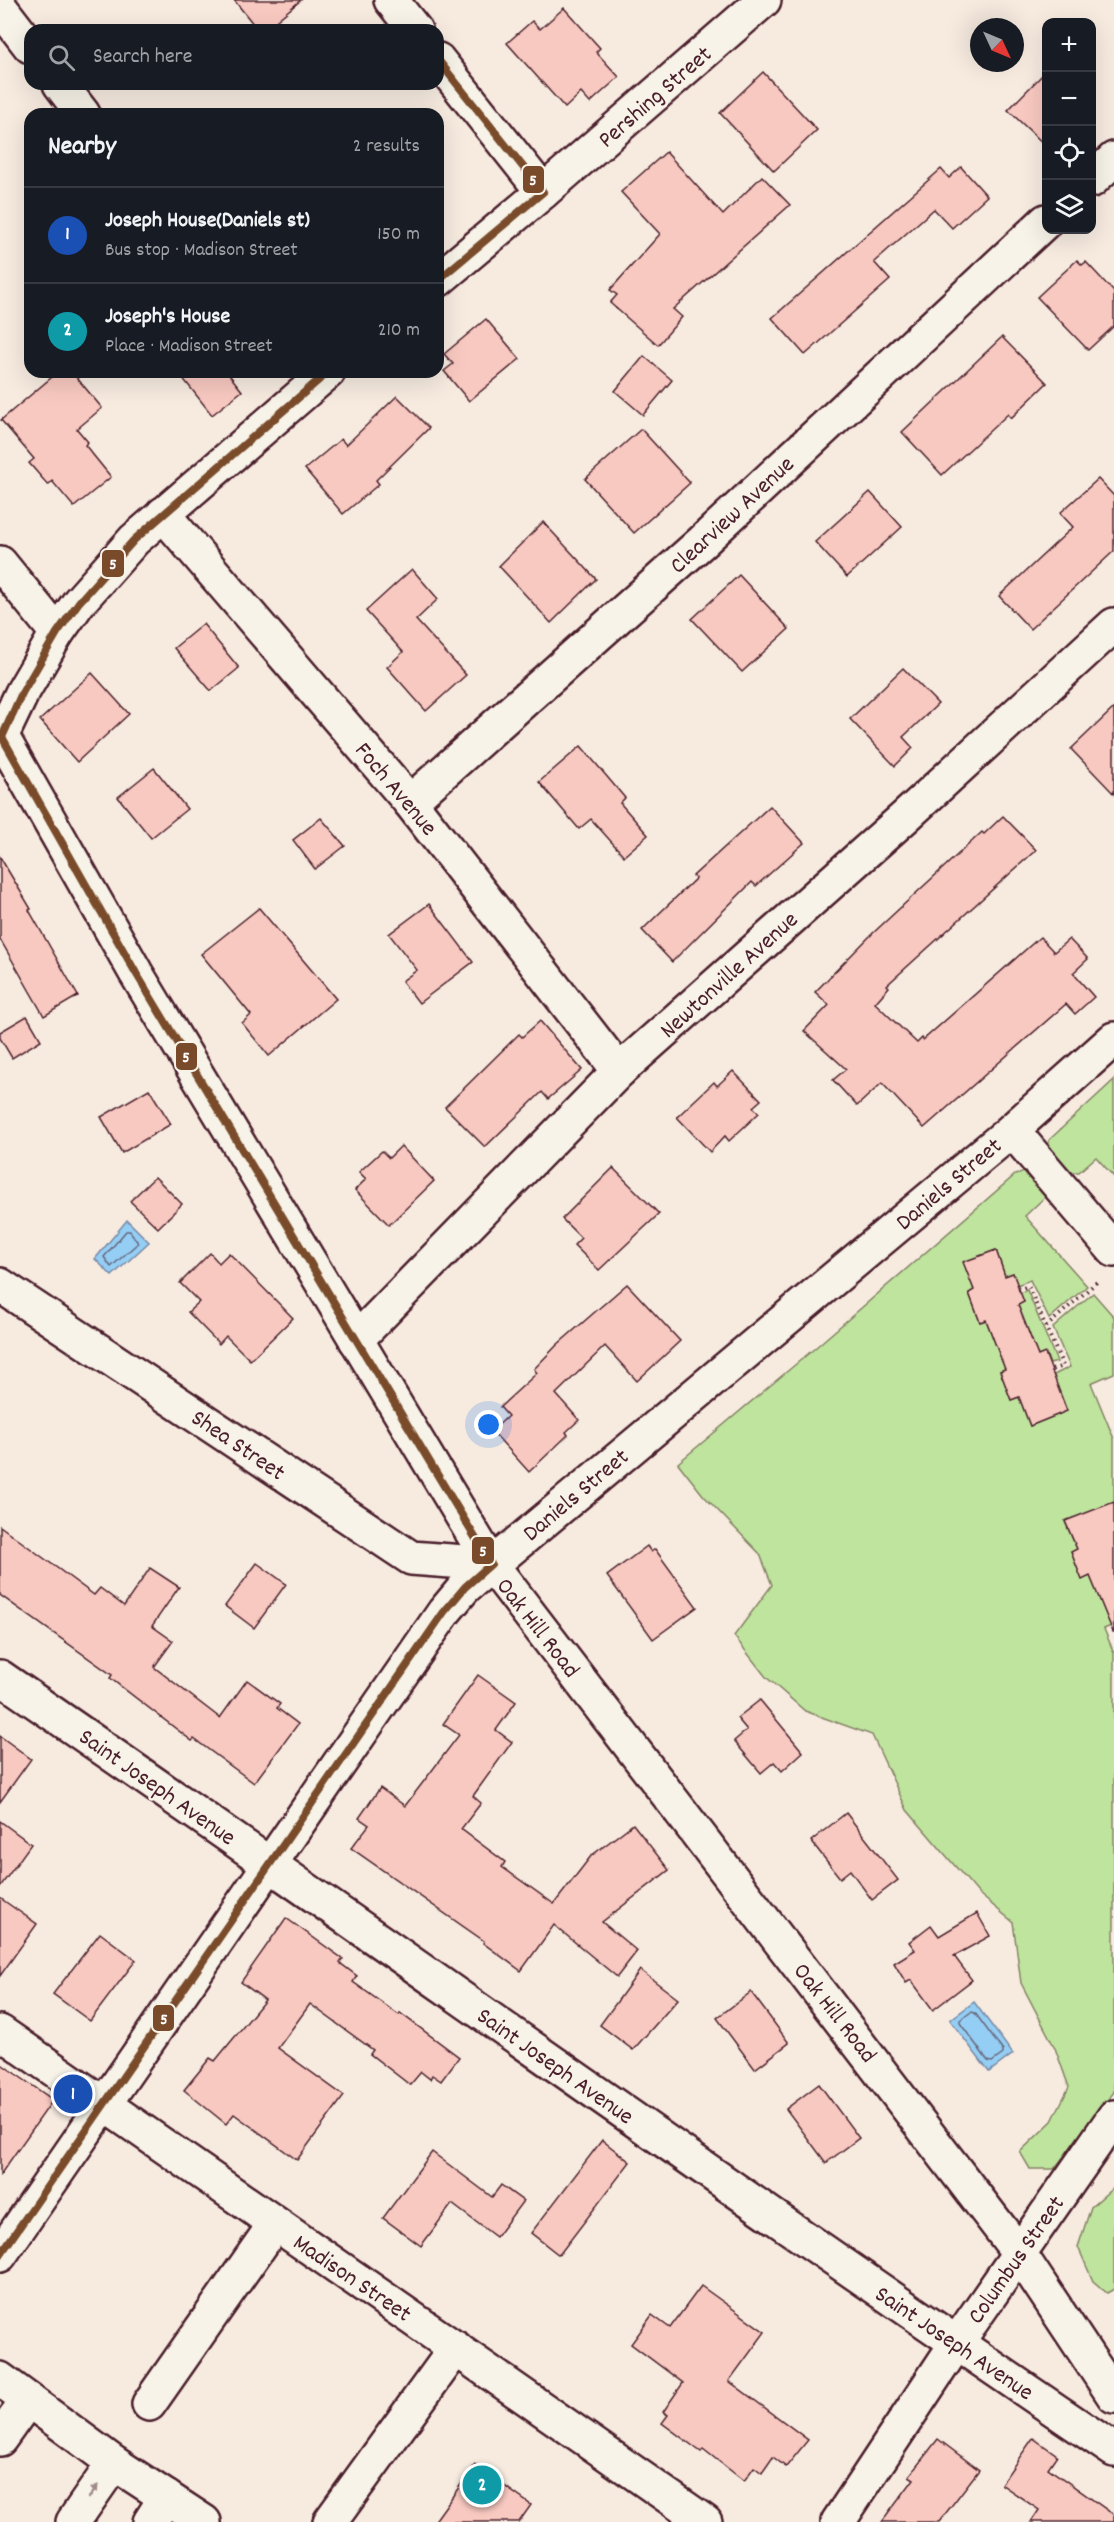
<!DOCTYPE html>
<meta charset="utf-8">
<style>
:root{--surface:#171b24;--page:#20242c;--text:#f1f3f6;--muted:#9ea1a6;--line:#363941;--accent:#2563eb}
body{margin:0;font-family:Dekko,sans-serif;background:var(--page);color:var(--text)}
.controls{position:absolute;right:18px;top:18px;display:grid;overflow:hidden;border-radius:12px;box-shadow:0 6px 24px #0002}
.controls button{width:54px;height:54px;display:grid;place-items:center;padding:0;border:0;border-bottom:2px solid var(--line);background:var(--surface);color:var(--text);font:30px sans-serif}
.compass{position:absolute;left:970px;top:18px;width:54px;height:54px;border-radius:50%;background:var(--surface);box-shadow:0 6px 24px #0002;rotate:134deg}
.you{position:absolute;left:489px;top:1425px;width:21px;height:21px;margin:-15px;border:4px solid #fff;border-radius:50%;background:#1a73e8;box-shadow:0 0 0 9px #1a73e833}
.badge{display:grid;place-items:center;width:39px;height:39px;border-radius:50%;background:var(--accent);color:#fff;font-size:20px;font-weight:700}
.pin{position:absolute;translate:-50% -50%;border:3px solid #fff;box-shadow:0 2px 6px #0006}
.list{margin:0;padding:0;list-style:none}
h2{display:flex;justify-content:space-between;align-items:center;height:78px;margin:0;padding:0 24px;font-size:26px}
h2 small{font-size:20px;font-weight:400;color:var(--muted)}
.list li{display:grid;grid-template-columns:39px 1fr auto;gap:18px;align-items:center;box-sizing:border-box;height:96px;padding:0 24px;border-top:2px solid var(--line)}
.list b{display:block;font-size:22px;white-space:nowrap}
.list p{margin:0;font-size:20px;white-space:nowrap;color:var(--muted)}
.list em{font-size:20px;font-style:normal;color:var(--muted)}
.icon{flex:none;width:33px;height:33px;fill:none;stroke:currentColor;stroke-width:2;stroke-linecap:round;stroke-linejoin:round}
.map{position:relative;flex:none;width:1114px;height:2522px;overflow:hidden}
.search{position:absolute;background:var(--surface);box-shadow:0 6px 24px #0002;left:24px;top:24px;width:420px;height:66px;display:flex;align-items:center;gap:15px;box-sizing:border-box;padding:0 21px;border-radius:18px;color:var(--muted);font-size:22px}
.panel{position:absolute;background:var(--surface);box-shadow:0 6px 24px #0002;left:24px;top:108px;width:420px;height:270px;border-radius:18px}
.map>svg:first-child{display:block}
.green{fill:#bfe49e;stroke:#848264;stroke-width:1.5}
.water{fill:#94cef4;stroke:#7688a4;stroke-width:1.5}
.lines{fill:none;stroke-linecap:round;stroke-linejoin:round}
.shore{stroke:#68657b;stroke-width:1.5}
.building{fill:#f8c9c0;stroke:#4a1f2b;stroke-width:1.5}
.minor-casing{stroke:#4a1f2b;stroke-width:38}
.path{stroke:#4a1f2b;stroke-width:4;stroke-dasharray:1.5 4.5;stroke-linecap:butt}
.minor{stroke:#f7f3e8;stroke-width:33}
.bus-1-casing{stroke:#f7f3e8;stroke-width:12}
.bus-1{stroke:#7a4b2a;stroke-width:8}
.oneway{fill:#a0898a}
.labels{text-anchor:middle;stroke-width:5;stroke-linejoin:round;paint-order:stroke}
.street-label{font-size:24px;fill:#4a1f2b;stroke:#f7f3e8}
.line-badge{stroke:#f7f3e8;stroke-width:2}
.badge-label{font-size:16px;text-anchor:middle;font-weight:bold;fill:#fff}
</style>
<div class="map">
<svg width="1114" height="2522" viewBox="0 0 1114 2522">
<rect width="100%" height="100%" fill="#f7ebe0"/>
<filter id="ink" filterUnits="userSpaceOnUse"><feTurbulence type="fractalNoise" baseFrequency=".0167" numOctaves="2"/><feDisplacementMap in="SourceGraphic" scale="12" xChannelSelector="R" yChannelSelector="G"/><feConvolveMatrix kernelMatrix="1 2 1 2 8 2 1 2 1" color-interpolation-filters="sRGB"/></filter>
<g filter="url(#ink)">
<g class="green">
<polygon points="1114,1080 1114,1177 1096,1157 1079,1172 1068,1172 1049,1148 1049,1140"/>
<path d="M1024,1172C1032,1176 1044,1186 1046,1196L1025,1216L1087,1286L1049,1319L1030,1280L1017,1285L1013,1273L1005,1276L996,1250L964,1262L974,1290L969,1293L980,1322L986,1320L1005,1369L1000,1371L1011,1400L1019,1397L1030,1426L1061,1413L1050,1385L1056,1382L1054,1375L1070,1367L1053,1328L1093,1293L1114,1317V1373L1091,1383L1114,1439V1534L1065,1522L1077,1549L1071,1552L1082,1579L1090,1576L1111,1626L1104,1629L1114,1653V2092L1054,2169H1030L1020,2152L1052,2121L1069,2087L1055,2048L1021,1983L1013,1922L979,1894L907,1810L872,1735L805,1711L766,1677L734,1636L772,1585L760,1554L703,1495L678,1463L815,1348L1015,1175Z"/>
<polygon points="1027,1290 1057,1362 1050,1364 1046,1353 1038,1356 1018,1305 1024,1302 1020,1293"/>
<polygon points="1114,2187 1114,2289 1107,2293 1093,2281 1078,2247 1091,2207"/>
</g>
<g class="water">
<polygon points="127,1220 149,1242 112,1276 95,1259"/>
<polygon points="974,2002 1013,2054 989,2072 950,2020"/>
</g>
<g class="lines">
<g class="shore">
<polygon points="126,1231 130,1231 138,1243 111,1267 104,1257"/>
<polygon points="971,2012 975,2013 1003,2051 1003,2054 992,2062 988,2061 960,2023 960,2020"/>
</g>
</g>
<g class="building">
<polygon points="234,0 301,0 265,30 258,30"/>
<polygon points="564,8 600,48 596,52 619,77 590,103 581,93 565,108 507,43 532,21 540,29"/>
<polygon points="1047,70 1047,147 1008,110"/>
<polygon points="763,72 817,130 774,171 720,113"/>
<polygon points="666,152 723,215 762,176 790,205 673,309 682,317 658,345 610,303 617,295 610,290 660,234 621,192"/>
<polygon points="961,167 987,196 952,228 934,209 874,262 890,280 805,355 772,318 941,169 949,178"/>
<polygon points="1077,260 1082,265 1086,262 1114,292 1114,326 1088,350 1037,297"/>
<polygon points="486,319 520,359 469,401 444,371 453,364 444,354"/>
<polygon points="1002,337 1047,383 1011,418 1008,414 942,475 902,432"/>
<polygon points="644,356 672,380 643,415 615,391"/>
<polygon points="58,372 72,372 102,408 77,429 88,442 85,445 111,477 74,507 52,481 48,485 29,463 34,459 1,420"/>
<polygon points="178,372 227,372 242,391 212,415"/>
<polygon points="397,396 429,428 376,480 379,484 343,514 305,469 341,439 346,445"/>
<polygon points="641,429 690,483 634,533 585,479"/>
<polygon points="1098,479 1114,496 1114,551 1030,629 999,596 1073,527 1060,513"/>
<polygon points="870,492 902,527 847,577 815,542"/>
<polygon points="543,522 596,579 551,623 499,566"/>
<polygon points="412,569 438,599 416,620 466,675 426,711 387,667 403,652 366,611"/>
<polygon points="739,575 789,629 742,672 692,619"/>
<polygon points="203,624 239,668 211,691 174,648"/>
<polygon points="903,668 938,704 903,737 913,748 895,766 850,719"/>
<polygon points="92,673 129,714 77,762 40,720"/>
<polygon points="1114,708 1114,794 1071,749"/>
<polygon points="581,746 625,798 620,803 648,835 624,856 591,819 579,829 539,782"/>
<polygon points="154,768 187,809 151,838 118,797"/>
<polygon points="770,806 804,843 756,886 752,882 672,962 642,930 696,878 693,876"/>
<polygon points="1003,816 1036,850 887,985 889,987 875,1003 917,1043 922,1038 923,1040 1040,937 1054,952 1069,939 1088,959 1073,973 1094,997 1075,1014 1066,1004 924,1128 882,1083 857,1106 833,1080 846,1069 804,1031 829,1005 815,992 872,934 982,832 984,834"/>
<polygon points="321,818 345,846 315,869 293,840"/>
<polygon points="0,857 31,909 29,910 78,996 44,1016 0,939"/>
<polygon points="429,904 473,962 419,1003 402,981 417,970 389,934"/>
<polygon points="259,908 336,999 269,1056 242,1023 251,1015 201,954"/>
<polygon points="27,1016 41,1040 12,1058 0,1038 0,1032"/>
<polygon points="540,1021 582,1070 548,1099 542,1092 485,1147 445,1107 519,1034 522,1037"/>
<polygon points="733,1071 761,1100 753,1107 759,1113 729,1141 725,1136 710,1152 677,1117 714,1082 717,1086"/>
<polygon points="149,1089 171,1124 122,1153 101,1117"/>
<polygon points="401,1146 434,1181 389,1225 355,1190 366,1179 359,1172 382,1151 389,1158"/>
<polygon points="613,1168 659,1214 599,1270 574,1245 581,1238 562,1219"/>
<polygon points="155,1177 182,1204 158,1228 130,1201"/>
<polygon points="996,1250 1005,1276 1013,1273 1024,1302 1018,1305 1038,1356 1045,1353 1067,1411 1030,1426 1019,1397 1011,1400 1000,1371 1005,1369 986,1320 980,1322 969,1293 974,1290 963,1262"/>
<polygon points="210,1253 219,1263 229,1253 293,1318 250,1360 226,1336 219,1344 188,1312 199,1302 180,1283"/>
<polygon points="627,1284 680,1341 637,1381 605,1346 556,1394 579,1420 566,1432 568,1435 529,1472 492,1431 508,1416 500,1407 537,1373 534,1369 557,1345"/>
<polygon points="1114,1502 1114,1632 1113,1632 1090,1576 1082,1580 1071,1552 1077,1549 1065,1521"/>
<polygon points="0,1526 94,1595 100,1588 124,1606 150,1568 179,1587 152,1626 173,1641 154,1667 220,1718 247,1680 280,1704 277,1708 298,1724 254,1783 194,1739 192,1741 110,1678 112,1675 0,1595"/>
<polygon points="647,1546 651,1552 655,1549 697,1607 653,1639 607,1576"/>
<polygon points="257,1563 286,1584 254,1628 225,1606"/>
<polygon points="478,1675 516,1702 496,1730 512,1742 473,1796 481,1803 461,1829 505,1862 502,1867 554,1904 591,1856 633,1824 669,1870 602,1922 637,1951 617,1977 554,1925 521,1971 483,1943 484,1941 351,1848 369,1825 359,1818 380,1788 405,1806 459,1735 443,1724"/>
<polygon points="760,1700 803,1752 782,1771 774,1762 761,1773 734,1741 747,1730 737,1718"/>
<polygon points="0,1736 31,1759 0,1802"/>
<polygon points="846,1813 898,1880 872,1900 850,1870 840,1878 811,1841"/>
<polygon points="0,1821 31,1844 0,1887"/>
<polygon points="0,1898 37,1924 0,1976"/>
<polygon points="977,1913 990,1936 954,1956 972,1980 933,2010 911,1980 906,1983 894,1963 915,1950 909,1942 931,1925 939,1936"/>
<polygon points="286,1918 343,1959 340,1963 357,1976 353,1982 399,2015 400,2013 459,2057 441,2081 432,2075 430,2079 421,2072 410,2085 370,2054 373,2050 310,2004 278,2048 344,2096 297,2160 234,2114 226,2124 184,2090 210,2058 215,2061 265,2000 241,1982"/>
<polygon points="100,1933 136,1960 90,2021 53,1994"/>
<polygon points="640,1970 678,1999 633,2050 600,2025"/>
<polygon points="751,1992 789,2043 755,2069 717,2018"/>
<polygon points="0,2063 53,2100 0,2175"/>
<polygon points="819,2084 859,2138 826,2163 786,2109"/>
<polygon points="602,2140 630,2162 559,2255 531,2233"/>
<polygon points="432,2152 492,2197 501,2185 523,2201 496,2237 452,2204 421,2246 383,2218"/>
<polygon points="701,2286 765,2332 729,2381 808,2440 786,2467 773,2457 762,2473 754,2467 744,2481 703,2449 701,2452 662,2423 668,2415 663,2412 683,2383 631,2344 652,2315 670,2328"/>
<polygon points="1033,2438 1057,2455 1048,2468 1114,2515 1114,2522 1031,2522 1039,2510 1001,2484"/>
<polygon points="938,2439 979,2470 939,2522 882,2522 914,2479 909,2476"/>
<polygon points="475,2465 531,2505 519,2522 434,2522"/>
</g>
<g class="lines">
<defs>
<g id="minor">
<polyline points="391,0 415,30"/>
<polyline points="0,7 30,46"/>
<polyline points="438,60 543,192"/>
<polyline points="60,84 83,114"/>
<polyline points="1092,180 1114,159"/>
<polyline points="438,280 543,192 764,0"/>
<polyline points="163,514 410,802 619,1071"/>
<polyline points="0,563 57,633"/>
<polyline points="2,737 136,973 491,1564 1019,2253 1114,2396"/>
<polyline points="0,739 22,693 57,633 79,602 134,540 328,372"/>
<polyline points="410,802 702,542 1046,221"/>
<polyline points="1012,1130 1114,1250"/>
<polyline points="0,1285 411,1558 491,1564"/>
<polyline points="356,1340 619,1071 905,817 1114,625"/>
<path d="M0,1677C372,1933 739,2197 1114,2450"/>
<polyline points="0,2032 705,2522"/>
<polyline points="0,2255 444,1612 465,1587 1012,1130 1114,1039"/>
<polyline points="0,2379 114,2463 204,2522"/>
<polyline points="149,2404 275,2224"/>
<polyline points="0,2439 28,2400"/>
<polyline points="73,2522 114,2463"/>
<polyline points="150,2522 166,2497"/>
<polyline points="330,2522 456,2348"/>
<polyline points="838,2522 956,2344 1114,2117"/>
</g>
</defs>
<use href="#minor" class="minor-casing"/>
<g class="path">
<polyline points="1018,1290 1028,1286 1063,1366 1052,1370"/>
<polyline points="1046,1327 1099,1280"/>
</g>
<use href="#minor" class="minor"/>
<defs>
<g id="bus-1">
<polyline points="438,60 543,192 438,280"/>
<polyline points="0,2255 444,1612 465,1587 491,1564 136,973 2,737 22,693 57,633 79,602 134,540 328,372"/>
</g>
</defs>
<use href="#bus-1" class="bus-1-casing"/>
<use href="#bus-1" class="bus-1"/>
</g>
<defs><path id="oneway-solid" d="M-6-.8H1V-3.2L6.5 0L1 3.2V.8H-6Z" transform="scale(1.5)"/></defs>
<use class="oneway" href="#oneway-solid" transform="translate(93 2492) rotate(-55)"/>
</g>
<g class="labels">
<g class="street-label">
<text transform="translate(654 96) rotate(-41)" y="8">Pershing Street</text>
<text transform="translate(731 514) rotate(-43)" y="8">Clearview Avenue</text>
<text transform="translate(397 788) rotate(50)" y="8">Foch Avenue</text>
<text transform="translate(728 974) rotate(-42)" y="8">Newtonville Avenue</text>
<text transform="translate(948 1183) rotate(-40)" y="8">Daniels Street</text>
<text transform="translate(239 1444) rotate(34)" y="8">Shea Street</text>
<text transform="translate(575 1494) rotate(-40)" y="8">Daniels Street</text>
<text transform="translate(539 1627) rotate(52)" y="8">Oak Hill Road</text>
<text transform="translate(158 1786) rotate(35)" y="8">Saint Joseph Avenue</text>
<text transform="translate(836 2012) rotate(52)" y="8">Oak Hill Road</text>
<text transform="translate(556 2065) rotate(35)" y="8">Saint Joseph Avenue</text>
<text transform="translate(1015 2259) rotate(-55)" y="8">Columbus Street</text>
<text transform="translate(353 2277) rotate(34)" y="8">Madison Street</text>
<text transform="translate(955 2342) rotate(34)" y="8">Saint Joseph Avenue</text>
</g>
</g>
<g class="line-badge">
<rect x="522" y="165" width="23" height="29" rx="6" fill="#7a4b2a"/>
<rect x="101" y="549" width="24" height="29" rx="6" fill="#7a4b2a"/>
<rect x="175" y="1042" width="23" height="29" rx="6" fill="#7a4b2a"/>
<rect x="471" y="1536" width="24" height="29" rx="6" fill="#7a4b2a"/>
<rect x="152" y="2004" width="23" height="28" rx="6" fill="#7a4b2a"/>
</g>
<g class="badge-label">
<text x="533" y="185">5</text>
<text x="113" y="569">5</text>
<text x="186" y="1062">5</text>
<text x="483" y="1556">5</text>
<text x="164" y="2024">5</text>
</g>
</svg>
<div class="controls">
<button>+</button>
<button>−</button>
<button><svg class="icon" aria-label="locate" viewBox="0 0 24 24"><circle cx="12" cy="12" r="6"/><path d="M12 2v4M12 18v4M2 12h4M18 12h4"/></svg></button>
<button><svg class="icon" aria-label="layers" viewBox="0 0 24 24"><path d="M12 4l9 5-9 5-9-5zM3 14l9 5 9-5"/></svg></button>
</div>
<svg class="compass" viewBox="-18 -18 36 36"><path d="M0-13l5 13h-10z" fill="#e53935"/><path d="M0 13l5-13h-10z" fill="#9ea1a6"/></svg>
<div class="you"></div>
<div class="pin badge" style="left:73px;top:2094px;background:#1a4fb4">1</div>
<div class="pin badge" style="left:482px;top:2485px;background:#0f9aa8">2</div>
<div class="search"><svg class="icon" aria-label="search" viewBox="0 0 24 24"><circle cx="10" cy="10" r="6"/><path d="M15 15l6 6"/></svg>Search here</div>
<section class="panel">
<h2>Nearby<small>2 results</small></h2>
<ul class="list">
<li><span class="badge" style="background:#1a4fb4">1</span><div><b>Joseph House(Daniels st)</b><p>Bus stop · Madison Street</p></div><em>150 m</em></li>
<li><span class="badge" style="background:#0f9aa8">2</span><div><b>Joseph's House</b><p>Place · Madison Street</p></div><em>210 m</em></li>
</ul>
</section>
</div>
